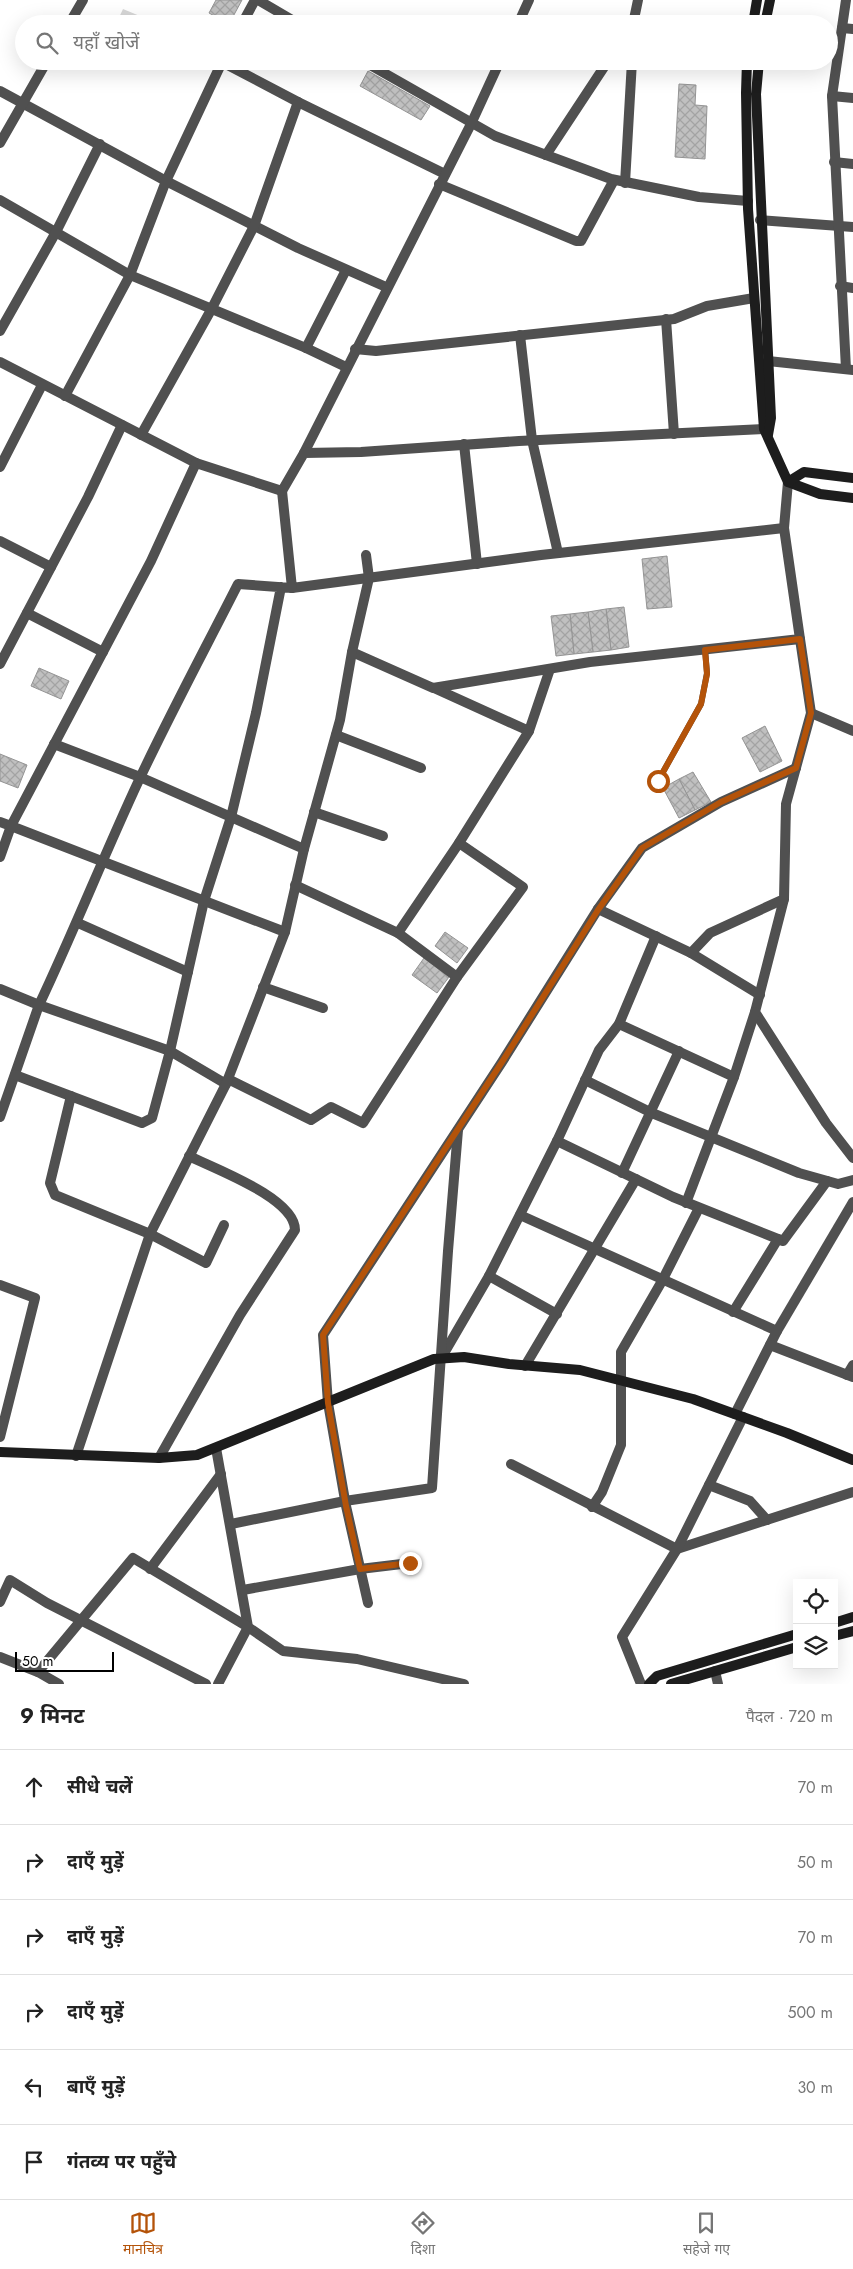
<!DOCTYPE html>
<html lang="hi">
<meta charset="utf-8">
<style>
:root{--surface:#fff;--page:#f2f2f2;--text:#222;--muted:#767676;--line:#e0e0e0;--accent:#b45309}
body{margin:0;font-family:Jost,"Noto Sans Devanagari",sans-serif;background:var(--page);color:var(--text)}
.controls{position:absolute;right:15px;bottom:15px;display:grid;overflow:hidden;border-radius:0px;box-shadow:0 5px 20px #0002}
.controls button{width:45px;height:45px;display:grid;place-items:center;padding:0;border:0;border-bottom:1px solid var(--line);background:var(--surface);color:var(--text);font:25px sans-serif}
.scale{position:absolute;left:15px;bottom:12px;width:99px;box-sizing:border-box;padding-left:5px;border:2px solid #000;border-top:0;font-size:14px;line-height:18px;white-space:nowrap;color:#000;-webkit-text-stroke:4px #fff;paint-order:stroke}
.stop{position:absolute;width:15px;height:15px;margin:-11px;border:4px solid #b45309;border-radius:50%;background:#fff}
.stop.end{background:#b45309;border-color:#fff;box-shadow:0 1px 5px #0008}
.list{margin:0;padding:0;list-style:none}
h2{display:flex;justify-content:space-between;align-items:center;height:65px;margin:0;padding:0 20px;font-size:21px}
h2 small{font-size:16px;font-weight:400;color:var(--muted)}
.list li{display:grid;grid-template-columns:32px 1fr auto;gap:15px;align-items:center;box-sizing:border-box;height:75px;padding:0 20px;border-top:1px solid var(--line)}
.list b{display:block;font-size:19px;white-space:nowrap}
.list em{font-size:16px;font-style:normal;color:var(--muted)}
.icon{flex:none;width:28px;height:28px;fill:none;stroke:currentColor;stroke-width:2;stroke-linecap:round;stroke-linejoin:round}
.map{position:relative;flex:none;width:853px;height:1684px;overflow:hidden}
.search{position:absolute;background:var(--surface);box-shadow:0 5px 20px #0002;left:15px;right:15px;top:15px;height:55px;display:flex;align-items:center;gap:12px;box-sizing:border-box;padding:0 18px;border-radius:28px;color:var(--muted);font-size:19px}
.sheet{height:515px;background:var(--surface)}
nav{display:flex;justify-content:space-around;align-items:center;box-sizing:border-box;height:70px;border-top:1px solid var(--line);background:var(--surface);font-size:14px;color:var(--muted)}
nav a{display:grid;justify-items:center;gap:2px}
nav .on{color:var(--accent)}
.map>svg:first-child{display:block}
.pitch{fill:#d7d7d7}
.building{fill:url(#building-cross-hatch);stroke:#949494}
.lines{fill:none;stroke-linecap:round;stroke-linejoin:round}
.lane{stroke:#505050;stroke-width:6}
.street{stroke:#505050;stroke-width:10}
.secondary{stroke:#1d1d1d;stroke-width:10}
.route{stroke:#b45309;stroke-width:6}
</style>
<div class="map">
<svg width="853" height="1684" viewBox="0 0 853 1684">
<defs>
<pattern id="building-cross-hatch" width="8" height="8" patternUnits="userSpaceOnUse" patternTransform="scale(1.25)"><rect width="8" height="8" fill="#c0c0c0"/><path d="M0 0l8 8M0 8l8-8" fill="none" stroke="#a3a3a3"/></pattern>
</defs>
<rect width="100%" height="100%" fill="#fff"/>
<polygon class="pitch" points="123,9 159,24 116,24"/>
<g class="building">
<polygon points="216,0 242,0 229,24 209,13"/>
<polygon points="368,71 430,106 421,120 360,86"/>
<polygon points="679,84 696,85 695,105 707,106 705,159 675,157"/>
<polygon points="667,556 672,607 647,609 642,559"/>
<polygon points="624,607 629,647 611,650 606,609"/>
<polygon points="606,609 611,650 593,652 588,612"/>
<polygon points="588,612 593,652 574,654 570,614"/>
<polygon points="570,614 574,654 556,656 551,616"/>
<polygon points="39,668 69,681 61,699 31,686"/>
<polygon points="765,726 782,761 760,772 742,738"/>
<polygon points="0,754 27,765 18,788 0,781"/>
<polygon points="693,772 711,802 695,810 679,779"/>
<polygon points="679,779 695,810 679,818 663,788"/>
<polygon points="445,932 468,948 457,963 435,946"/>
<polygon points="424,958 449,977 437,993 412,975"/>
</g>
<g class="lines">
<polyline class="lane" points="658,781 701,704 707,673 705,649"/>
<g class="street">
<polyline points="258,0 299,24"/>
<polyline points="69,24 83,0"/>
<polyline points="242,24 255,0"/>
<polyline points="518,24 529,0"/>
<polyline points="633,24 638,0"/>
<polyline points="842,28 853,29"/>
<polyline points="363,61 495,136 611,179 699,197 748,201"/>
<polyline points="0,91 166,181 298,248 386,287"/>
<polyline points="832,96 853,98"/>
<polyline points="0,143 47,61"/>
<polyline points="546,155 608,61"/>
<polyline points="834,162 853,164"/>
<polyline points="625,183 632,61"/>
<polyline points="439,184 576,241 581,241 614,180"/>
<polyline points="0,200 130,275 306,348 346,367"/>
<polyline points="760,220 853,227"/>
<polyline points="840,286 853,288"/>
<polyline points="666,319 674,434"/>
<polyline points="0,331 56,232 100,144"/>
<polyline points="520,335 532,440 558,553"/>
<polyline points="306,348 346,270"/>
<polyline points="355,349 376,351 674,319 707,306 754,298"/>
<polyline points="768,361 853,370"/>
<polyline points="0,362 196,463"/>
<polyline points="846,369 832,96 846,0"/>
<polyline points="65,396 130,275 166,181 222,62 298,102"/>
<polyline points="141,435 211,310 254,226 298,102 445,174"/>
<polyline points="464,444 477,564"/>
<polyline points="304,453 471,124 500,61"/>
<polyline points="0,467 42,385"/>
<polyline points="282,491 292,588 541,555 784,528 788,482"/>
<polyline points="0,541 51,567"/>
<polyline points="366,555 369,578 352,652 433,688 590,662 800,639 784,528"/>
<path d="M281,587L256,713L231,817L204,901L170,1051L39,1005C74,931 104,855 139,780C170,714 205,649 238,584L292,588"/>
<polyline points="27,613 103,652"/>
<polyline points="0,664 88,497 122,425"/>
<polyline points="434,688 529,731 550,669"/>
<polyline points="811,713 853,731"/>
<polyline points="336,735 421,768"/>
<polyline points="54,744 140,777 304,849 285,932"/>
<polyline points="314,812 383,836"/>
<polyline points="0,822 11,826 0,857"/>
<polyline points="304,849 340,720 352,652"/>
<polyline points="295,885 398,933"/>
<polyline points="784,899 755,1012 826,1123 853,1158"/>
<polyline points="598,909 642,848 721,802 796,768"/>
<polyline points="78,923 188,972"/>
<polyline points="691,953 760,995"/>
<polyline points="457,977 523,887 459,843"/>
<polyline points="263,987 323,1008"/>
<polyline points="0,989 39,1005 0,1117"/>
<polyline points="619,1024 734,1077"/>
<polyline points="15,1075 142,1123 152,1118 170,1051 226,1084"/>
<polyline points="228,1079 311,1120 331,1107 363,1123 457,977 398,933 459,843 529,731"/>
<polyline points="585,1080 652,1113 799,1173 838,1184 853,1180"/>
<polyline points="71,1096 50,1183 55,1195 150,1234 206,1263 224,1225"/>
<polyline points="557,1141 673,1197 783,1241 827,1181"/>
<polyline points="622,1173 679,1051"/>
<polyline points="686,1203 734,1077 755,1012"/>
<polyline points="520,1215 777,1331 735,1414"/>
<polyline points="489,1276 557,1314"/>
<polyline points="0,1285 35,1298 0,1437"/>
<polyline points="733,1312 778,1239"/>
<polyline points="777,1331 853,1202"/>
<polyline points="770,1345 853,1377"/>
<polyline points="443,1355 489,1276 557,1141 599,1050 619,1024 656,936"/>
<polyline points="525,1366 636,1179"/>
<polyline points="847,1375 853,1365"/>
<polyline points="216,1448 248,1627 283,1651 357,1659 464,1684"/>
<polyline points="76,1456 150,1234 226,1084 285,932 11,826 151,561 196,463 282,491 304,453 361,452 519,441 764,429"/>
<path d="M159,1458L240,1315L295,1230C295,1198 215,1169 189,1156"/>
<polyline points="511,1464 677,1549 853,1492"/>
<polyline points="709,1485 750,1501 767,1520"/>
<polyline points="592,1507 602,1492 621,1445 621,1352 662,1281 699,1208"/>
<polyline points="231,1524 345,1501 432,1488 448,1251 458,1130"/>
<polyline points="150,1569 221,1474"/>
<polyline points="243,1590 360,1569 410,1563"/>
<polyline points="0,1602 10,1580 47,1603 206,1684"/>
<polyline points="368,1603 346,1506 328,1403 323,1335 502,1062 598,909 691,953 710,933 784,899 786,804 811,713 800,639"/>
<polyline points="0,1657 38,1672 133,1558 248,1627 218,1684"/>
<polyline points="715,1671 718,1684"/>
<polyline points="38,1672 59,1684"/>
<polyline points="641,1684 622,1637 677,1549 743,1417"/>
</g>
<g class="secondary">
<polyline points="753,24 757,0"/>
<polyline points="765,24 770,0"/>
<polyline points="747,61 746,93 748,209 764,429 788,482 820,494 853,498"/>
<polyline points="759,61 756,94 771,418 768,435"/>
<polyline points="788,482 804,472 853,478"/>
<polyline points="0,1452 159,1458 197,1455 434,1359 464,1357 509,1364 580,1370 693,1399 787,1433 853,1460"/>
<polyline points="834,1623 853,1617"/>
<polyline points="834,1636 853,1631"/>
<polyline points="649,1684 657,1676 797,1634"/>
<polyline points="671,1684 797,1647"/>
</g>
</g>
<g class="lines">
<polyline class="route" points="410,1563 360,1569 346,1506 328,1403 323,1335 502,1062 598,910 642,848 721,802 796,768 811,713 800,639 705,650 707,674 701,704 658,781"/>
</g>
</svg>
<div class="controls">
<button><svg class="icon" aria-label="locate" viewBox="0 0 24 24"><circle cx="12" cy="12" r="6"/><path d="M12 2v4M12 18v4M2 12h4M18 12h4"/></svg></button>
<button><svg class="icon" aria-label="layers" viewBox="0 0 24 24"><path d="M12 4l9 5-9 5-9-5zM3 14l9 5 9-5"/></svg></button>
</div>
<div class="scale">50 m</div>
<div class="stop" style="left:658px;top:781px"></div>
<div class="stop end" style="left:410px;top:1563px"></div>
<div class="search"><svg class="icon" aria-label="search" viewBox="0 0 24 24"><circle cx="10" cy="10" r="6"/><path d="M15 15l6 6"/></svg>यहाँ खोजें</div>
</div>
<section class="sheet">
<h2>9 मिनट<small>पैदल · 720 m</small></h2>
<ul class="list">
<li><svg class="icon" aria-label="ahead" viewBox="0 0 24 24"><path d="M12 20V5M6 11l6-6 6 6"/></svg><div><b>सीधे चलें</b></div><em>70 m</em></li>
<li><svg class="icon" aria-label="right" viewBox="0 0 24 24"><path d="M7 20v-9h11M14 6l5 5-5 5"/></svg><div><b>दाएँ मुड़ें</b></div><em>50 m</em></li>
<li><svg class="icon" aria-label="right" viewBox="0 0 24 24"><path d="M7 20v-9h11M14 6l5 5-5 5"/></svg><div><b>दाएँ मुड़ें</b></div><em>70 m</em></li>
<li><svg class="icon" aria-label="right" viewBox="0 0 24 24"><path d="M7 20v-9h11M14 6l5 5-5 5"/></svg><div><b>दाएँ मुड़ें</b></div><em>500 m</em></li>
<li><svg class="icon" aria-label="left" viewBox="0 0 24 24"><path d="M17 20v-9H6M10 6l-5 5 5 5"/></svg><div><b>बाएँ मुड़ें</b></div><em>30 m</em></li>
<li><svg class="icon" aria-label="arrive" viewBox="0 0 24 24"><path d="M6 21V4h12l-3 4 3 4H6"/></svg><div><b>गंतव्य पर पहुँचे</b></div></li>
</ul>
</section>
<nav>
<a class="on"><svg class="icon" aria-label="map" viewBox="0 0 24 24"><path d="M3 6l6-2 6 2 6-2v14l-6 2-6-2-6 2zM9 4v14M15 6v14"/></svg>मानचित्र</a>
<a><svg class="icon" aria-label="directions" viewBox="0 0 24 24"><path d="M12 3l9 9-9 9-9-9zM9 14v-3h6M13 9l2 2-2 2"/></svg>दिशा</a>
<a><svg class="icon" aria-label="saved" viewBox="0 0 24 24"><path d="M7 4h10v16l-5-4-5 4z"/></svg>सहेजे गए</a>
</nav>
